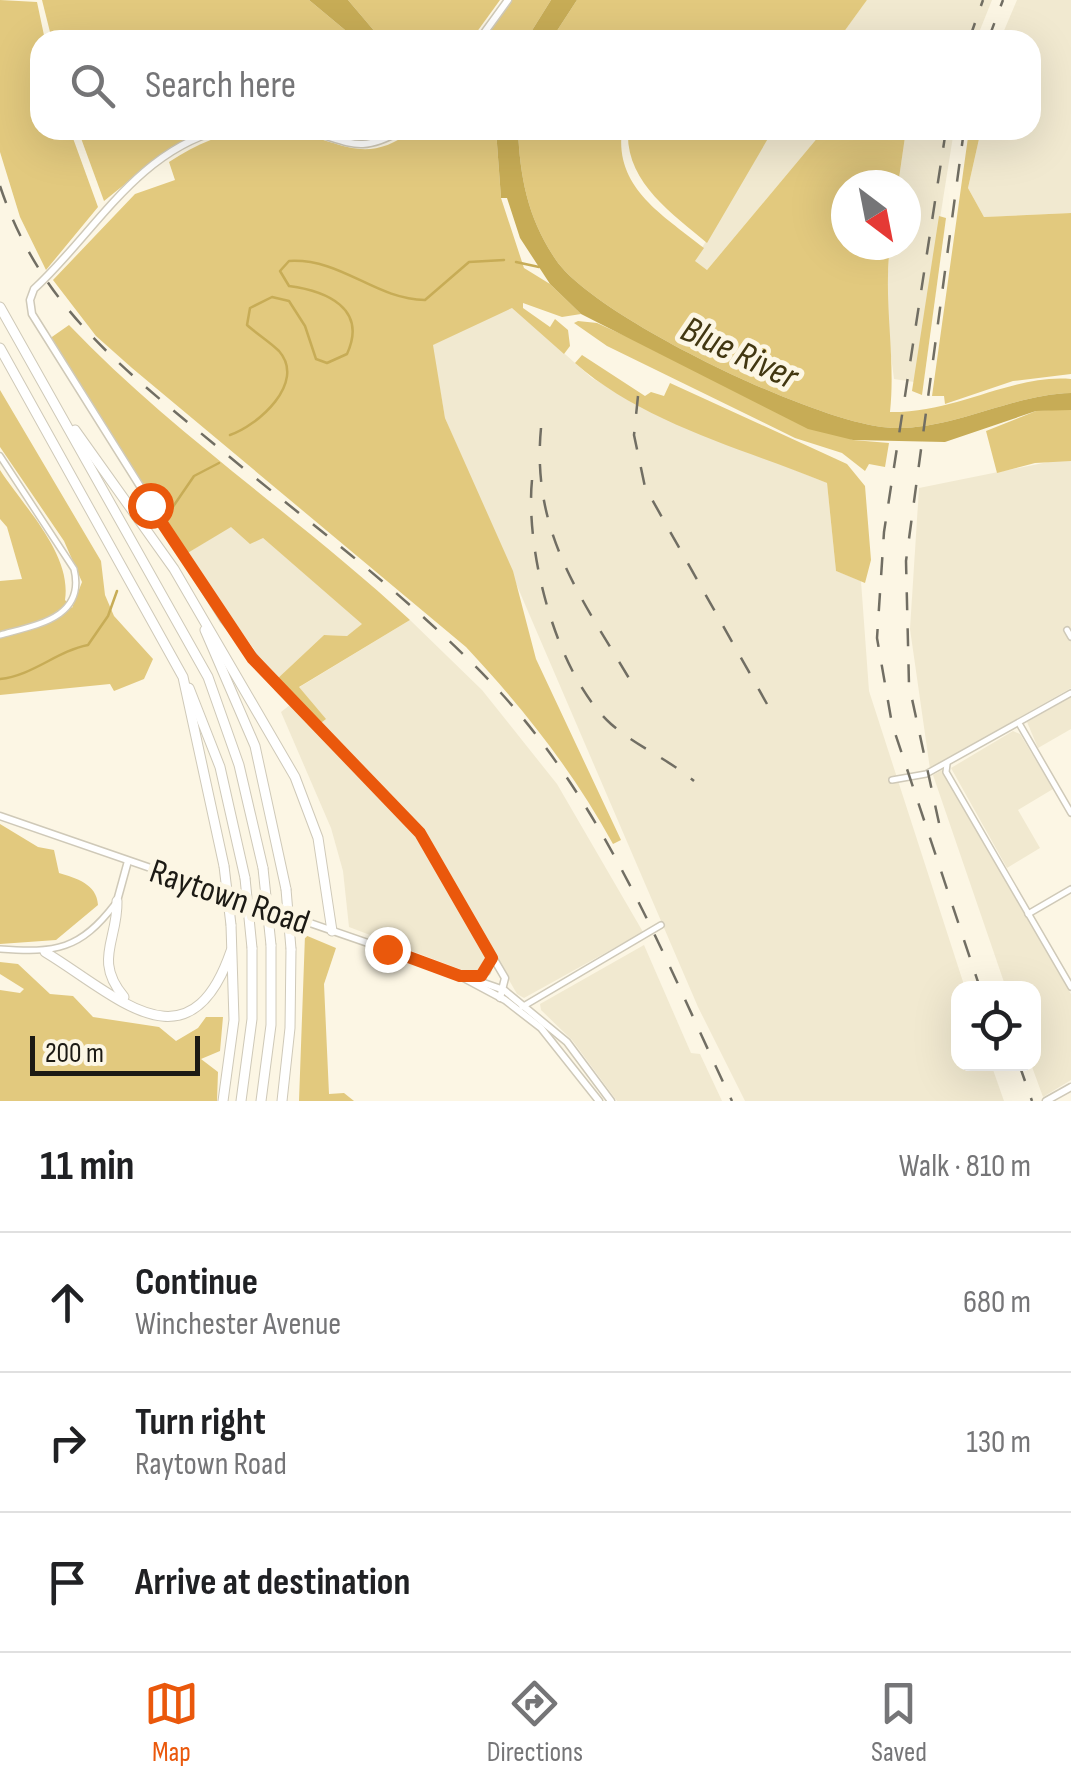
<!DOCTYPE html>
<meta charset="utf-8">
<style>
:root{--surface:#fff;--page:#f2f2f2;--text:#202124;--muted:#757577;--line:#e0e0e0;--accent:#ea580c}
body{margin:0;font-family:"Sofia Sans Condensed",sans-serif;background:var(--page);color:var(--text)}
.controls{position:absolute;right:30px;bottom:30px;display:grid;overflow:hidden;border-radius:20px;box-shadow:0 10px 40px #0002}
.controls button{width:90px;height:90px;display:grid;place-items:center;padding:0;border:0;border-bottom:2px solid var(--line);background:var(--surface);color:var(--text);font:50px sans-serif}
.compass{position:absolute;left:831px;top:170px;width:90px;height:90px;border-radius:50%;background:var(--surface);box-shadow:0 10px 40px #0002;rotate:148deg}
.scale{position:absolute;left:30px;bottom:25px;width:170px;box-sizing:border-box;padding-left:10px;border:5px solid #1c1a14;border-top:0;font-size:28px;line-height:35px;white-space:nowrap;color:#1c1a14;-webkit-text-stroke:8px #fcf6e4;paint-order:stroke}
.stop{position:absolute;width:30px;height:30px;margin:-22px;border:8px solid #ea580c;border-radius:50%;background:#fff}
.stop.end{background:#ea580c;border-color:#fff;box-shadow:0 2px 10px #0008}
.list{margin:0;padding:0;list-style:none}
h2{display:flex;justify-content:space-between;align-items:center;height:130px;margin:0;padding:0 40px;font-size:42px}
h2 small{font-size:32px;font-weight:400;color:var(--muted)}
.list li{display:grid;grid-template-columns:65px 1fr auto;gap:30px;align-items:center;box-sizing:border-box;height:140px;padding:0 40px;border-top:2px solid var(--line)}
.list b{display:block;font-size:38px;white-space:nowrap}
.list p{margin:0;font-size:32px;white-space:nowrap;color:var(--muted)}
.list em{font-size:32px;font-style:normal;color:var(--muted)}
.icon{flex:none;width:55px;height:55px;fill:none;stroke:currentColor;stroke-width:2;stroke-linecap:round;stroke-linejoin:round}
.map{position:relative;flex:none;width:1071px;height:1101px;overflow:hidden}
.search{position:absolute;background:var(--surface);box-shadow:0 10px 40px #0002;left:30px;right:30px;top:30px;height:110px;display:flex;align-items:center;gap:25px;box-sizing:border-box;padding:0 35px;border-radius:30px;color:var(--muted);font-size:38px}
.sheet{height:550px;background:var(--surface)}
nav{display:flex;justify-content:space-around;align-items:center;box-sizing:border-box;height:140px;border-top:2px solid var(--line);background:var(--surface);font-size:28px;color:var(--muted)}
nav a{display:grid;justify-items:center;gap:5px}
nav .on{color:var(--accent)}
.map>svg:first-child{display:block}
.built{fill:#f1e9d0}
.green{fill:#e2c97e}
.water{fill:#c7ac56}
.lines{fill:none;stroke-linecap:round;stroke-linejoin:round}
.stream{stroke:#c7ac56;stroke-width:2.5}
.minor-casing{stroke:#cfc9b8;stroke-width:8}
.tertiary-casing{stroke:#cfc9b8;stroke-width:9}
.secondary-casing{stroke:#cfc9b8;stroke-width:9}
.motorway-casing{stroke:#cfc9b8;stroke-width:11}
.minor{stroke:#fff;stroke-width:5}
.tertiary{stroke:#fff;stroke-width:6}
.secondary{stroke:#fff;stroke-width:6}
.motorway{stroke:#fff;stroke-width:9}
.rail{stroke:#716e63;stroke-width:2.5;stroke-dasharray:18 18;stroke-linecap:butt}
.motorway-bridge-casing{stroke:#cfc9b8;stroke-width:11;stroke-linecap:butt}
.motorway-bridge{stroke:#fff;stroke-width:9}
.route{stroke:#ea580c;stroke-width:12}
.labels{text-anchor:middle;stroke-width:10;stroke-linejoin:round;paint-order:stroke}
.street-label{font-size:35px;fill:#1c1a14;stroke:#fcf6e4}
.water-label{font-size:38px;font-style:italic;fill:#423711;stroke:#fcf6e4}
</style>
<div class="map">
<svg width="1071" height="1101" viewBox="0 0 1071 1101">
<rect width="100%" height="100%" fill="#fcf6e4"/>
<g class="built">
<polygon points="867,0 992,0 976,40 838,40"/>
<polygon points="1017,0 1071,0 1071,213 984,217 968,188 981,130 1031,130 1031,40 1000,40"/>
<polygon points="773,130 824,130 707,270 694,261"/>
<polygon points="906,130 954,130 914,382 894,379 885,310 890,245 906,245 906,185 898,185"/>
<polygon points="512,307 592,378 656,414 827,483 836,571 861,581 869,691 965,988 958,988 958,1064 991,1064 1004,1101 745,1101 698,1007 445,418 432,345"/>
<polygon points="1063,459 1071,461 1071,688 930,769 910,629 919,488"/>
<polygon points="231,526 263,538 363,624 347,636 324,635 276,680 186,554"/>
<polygon points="410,620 482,690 557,784 643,932 524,998 517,994 431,844 407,811 318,725 325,719 298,688"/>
<polygon points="1071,697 1071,729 1038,748 1027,722"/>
<polygon points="290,705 382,797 424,846 488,958 484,970 470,973 349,927 343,871 331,828 281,712"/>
<polygon points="1013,731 1020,734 1053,789 1018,810 1040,848 1007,868 951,768"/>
<polygon points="942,770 1071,994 1071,1080 1043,1097 1031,1064 1034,988 1006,988 933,775"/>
<polygon points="644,945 691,1053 700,1054 722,1101 617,1101 572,1040 541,1010 540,1004"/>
</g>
<g class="green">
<polygon points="0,0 37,2 45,40 40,40 40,130 70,130 98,207 46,270 20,217 0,152"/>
<polygon points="42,0 309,0 357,40 52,40"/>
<polygon points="348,0 500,0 471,40 382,40"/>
<polygon points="511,0 551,0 526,40 484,40"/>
<polygon points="577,0 867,0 838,40 551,40"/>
<polygon points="78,130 209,130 171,147 104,201"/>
<path d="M413,130H496L501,198L524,268L550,284L581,314L562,317L523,303V308L550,327L555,319L568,330L570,346L564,354L512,308L433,345L445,418L513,571L536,659L621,840L613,844C573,771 523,708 466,647L132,368L96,336L53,280L135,194L175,180L169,162C206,138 243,124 288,131C339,139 364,168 413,130Z"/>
<path d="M518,130H622C614,188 664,216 704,248L695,261L707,270L824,130H906L898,185H846V245H890C883,302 896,356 890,412C958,413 1011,374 1071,379V393C1009,395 956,429 893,428C823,427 594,317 556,260C528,219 520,178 518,130Z"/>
<path d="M628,130H773L707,243C672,213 625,182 628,130Z"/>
<polygon points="969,130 981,130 968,188 984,217 1071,213 1071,374 1013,381 945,404 944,396 932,396"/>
<polygon points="939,216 946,218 922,395 912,391"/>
<polygon points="578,321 597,323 853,440 889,443 885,467 869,464 865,471 842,453 795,438 607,346 574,323"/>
<path d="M69,325C173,434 300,518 410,620L299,687L326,719L318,725L276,680L324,635L347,636L362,624L263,538L250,544L231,527L186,554L49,339Z"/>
<path d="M582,355L645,396L651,392L664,396L670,383L847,464L865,486L871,560L865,583L836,571L827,483C744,449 643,423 575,363Z"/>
<path d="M0,390L101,561L105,595L114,616L153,659L144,679L114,691L110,684L0,695V581L22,579L7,527L0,519V470C24,507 72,554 65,600L72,608L82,582L64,541L0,447Z"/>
<polygon points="1067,409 1071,410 1071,461 1035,463 997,473 986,431 1036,411"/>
<path d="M0,824L38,847L54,850L59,873C76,878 97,884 98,905L56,940L0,944Z"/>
<polygon points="305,935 336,948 324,984 329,1094 344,1093 354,1101 299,1101"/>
<polygon points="0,962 18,964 50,994 73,996 93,1017 159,1027 176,1041 198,1028 206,1017 223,1017 220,1051 201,1059 218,1072 217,1101 0,1101 0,990 20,993 24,989 0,974"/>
</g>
<g class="water">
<polygon points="309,0 348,0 382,40 357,40"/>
<polygon points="551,0 577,0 551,40 526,40"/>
<path d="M496,130H518C520,178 528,219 556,260C594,317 823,427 893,428C956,429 1009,395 1071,393V410L1036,411L945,442L853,440L808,429L581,314L550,284L520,238L507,198H501Z"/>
</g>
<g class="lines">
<g class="stream">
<polyline points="516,262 539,267"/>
<path d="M230,435C257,426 307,383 279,351C270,342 257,334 247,325L250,308L272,297L289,301L305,326L316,359L327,363L347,354C368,308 326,291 289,286L280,271L289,261C342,258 374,299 425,300L469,262L504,260"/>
<polyline points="168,514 194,476 219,463"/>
<path d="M0,679C32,676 57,651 88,645L108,616L117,591"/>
</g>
<defs>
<g id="minor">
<path d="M0,456L74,569C86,618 36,625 0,635"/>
<polyline points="1067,630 1071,637"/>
<polyline points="1020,725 1071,813"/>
<polyline points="947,764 946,772 1071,987"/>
<polyline points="892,780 926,774 1071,693"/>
<polyline points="1028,914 1071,889"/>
<path d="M0,949C56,953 80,950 115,904"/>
<polyline points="471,977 487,972 492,958"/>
<polyline points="522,1007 661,925"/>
</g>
<g id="tertiary">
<polyline points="479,40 508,0"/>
<path d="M220,130C135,153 94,234 34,289L30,300L32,314L224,620L278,687L420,833L505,978L500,998"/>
<path d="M305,130C350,141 358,155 402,130"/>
</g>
<g id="secondary">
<polyline points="0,816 504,990 567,1042 611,1101"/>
<polyline points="117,901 128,861"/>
<polyline points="462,977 505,1000 541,1028 599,1101"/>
<polyline points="1046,1101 1071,1087"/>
</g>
<g id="motorway">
<polyline points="0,307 208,677 239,765 263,868"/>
<polyline points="0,348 183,677 224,866"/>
<polyline points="75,430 174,569 295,777 318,838 332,931"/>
<polyline points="205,630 255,746 286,889"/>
<polyline points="189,688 220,767 245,878"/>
<path d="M117,901C118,940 93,960 124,997"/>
<path d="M45,952C116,995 189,1073 231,951"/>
<polyline points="223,1101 234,1020 231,925"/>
<polyline points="241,1101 252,1019 252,948"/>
<polyline points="261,1101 271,1025 271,945"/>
<polyline points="282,1101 290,1028 291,949"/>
</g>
</defs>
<use href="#minor" class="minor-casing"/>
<use href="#tertiary" class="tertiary-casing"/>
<use href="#secondary" class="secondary-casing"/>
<use href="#motorway" class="motorway-casing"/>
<use href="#minor" class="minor"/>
<use href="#tertiary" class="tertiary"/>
<use href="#secondary" class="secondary"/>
<use href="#motorway" class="motorway"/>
<g class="rail">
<polyline points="969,40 983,0"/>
<polyline points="988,40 1003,0"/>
<polyline points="946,130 884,532 877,638 892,724 980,988"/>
<path d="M0,186C40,306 121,367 214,444C310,524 416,601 501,693C607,809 665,960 732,1101"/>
<polyline points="638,396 634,435 645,487 767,704"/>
<path d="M541,428C531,534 582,598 633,685"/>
<path d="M532,480C525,551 556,674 611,724C636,746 668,759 694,781"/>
<polyline points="939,823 909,685 906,561 964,130"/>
<polyline points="1019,1064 1032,1101"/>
</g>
<defs>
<g id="motorway-bridge">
<polyline points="224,866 231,925"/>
<polyline points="263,868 271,945"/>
<polyline points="245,878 252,948"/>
<polyline points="286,889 291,949"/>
</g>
</defs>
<use href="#motorway-bridge" class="motorway-bridge-casing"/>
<use href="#motorway-bridge" class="motorway-bridge"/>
</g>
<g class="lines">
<polyline class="route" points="150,505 252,658 420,833 492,958 481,976 460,976 387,949"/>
</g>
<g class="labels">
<g class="street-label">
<text transform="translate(230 896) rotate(19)" y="12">Raytown Road</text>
</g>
<g class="water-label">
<text transform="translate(740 352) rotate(25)" y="13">Blue River</text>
</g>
</g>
</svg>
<div class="controls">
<button><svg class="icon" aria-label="locate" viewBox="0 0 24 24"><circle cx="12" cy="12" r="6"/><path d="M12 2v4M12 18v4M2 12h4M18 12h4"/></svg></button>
</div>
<svg class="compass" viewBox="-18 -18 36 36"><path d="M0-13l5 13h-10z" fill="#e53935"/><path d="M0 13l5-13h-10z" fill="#757577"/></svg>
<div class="scale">200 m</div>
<div class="stop" style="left:150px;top:505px"></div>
<div class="stop end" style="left:387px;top:949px"></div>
<div class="search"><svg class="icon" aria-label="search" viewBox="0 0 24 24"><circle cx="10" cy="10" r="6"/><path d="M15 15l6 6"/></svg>Search here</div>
</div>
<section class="sheet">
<h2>11 min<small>Walk · 810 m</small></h2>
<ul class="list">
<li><svg class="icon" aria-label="ahead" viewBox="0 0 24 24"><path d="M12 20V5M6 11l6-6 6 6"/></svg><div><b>Continue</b><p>Winchester Avenue</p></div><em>680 m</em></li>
<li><svg class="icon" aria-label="right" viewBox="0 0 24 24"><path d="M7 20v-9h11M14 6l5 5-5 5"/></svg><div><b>Turn right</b><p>Raytown Road</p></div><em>130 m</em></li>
<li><svg class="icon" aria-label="arrive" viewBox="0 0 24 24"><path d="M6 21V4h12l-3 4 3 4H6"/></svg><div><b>Arrive at destination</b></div></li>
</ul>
</section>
<nav>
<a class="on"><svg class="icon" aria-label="map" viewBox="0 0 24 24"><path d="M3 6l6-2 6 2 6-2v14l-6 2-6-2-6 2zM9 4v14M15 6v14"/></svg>Map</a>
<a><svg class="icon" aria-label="directions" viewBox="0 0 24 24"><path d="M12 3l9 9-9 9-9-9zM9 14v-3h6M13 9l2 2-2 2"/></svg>Directions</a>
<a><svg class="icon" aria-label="saved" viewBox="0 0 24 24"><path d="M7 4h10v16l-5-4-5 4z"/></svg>Saved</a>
</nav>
